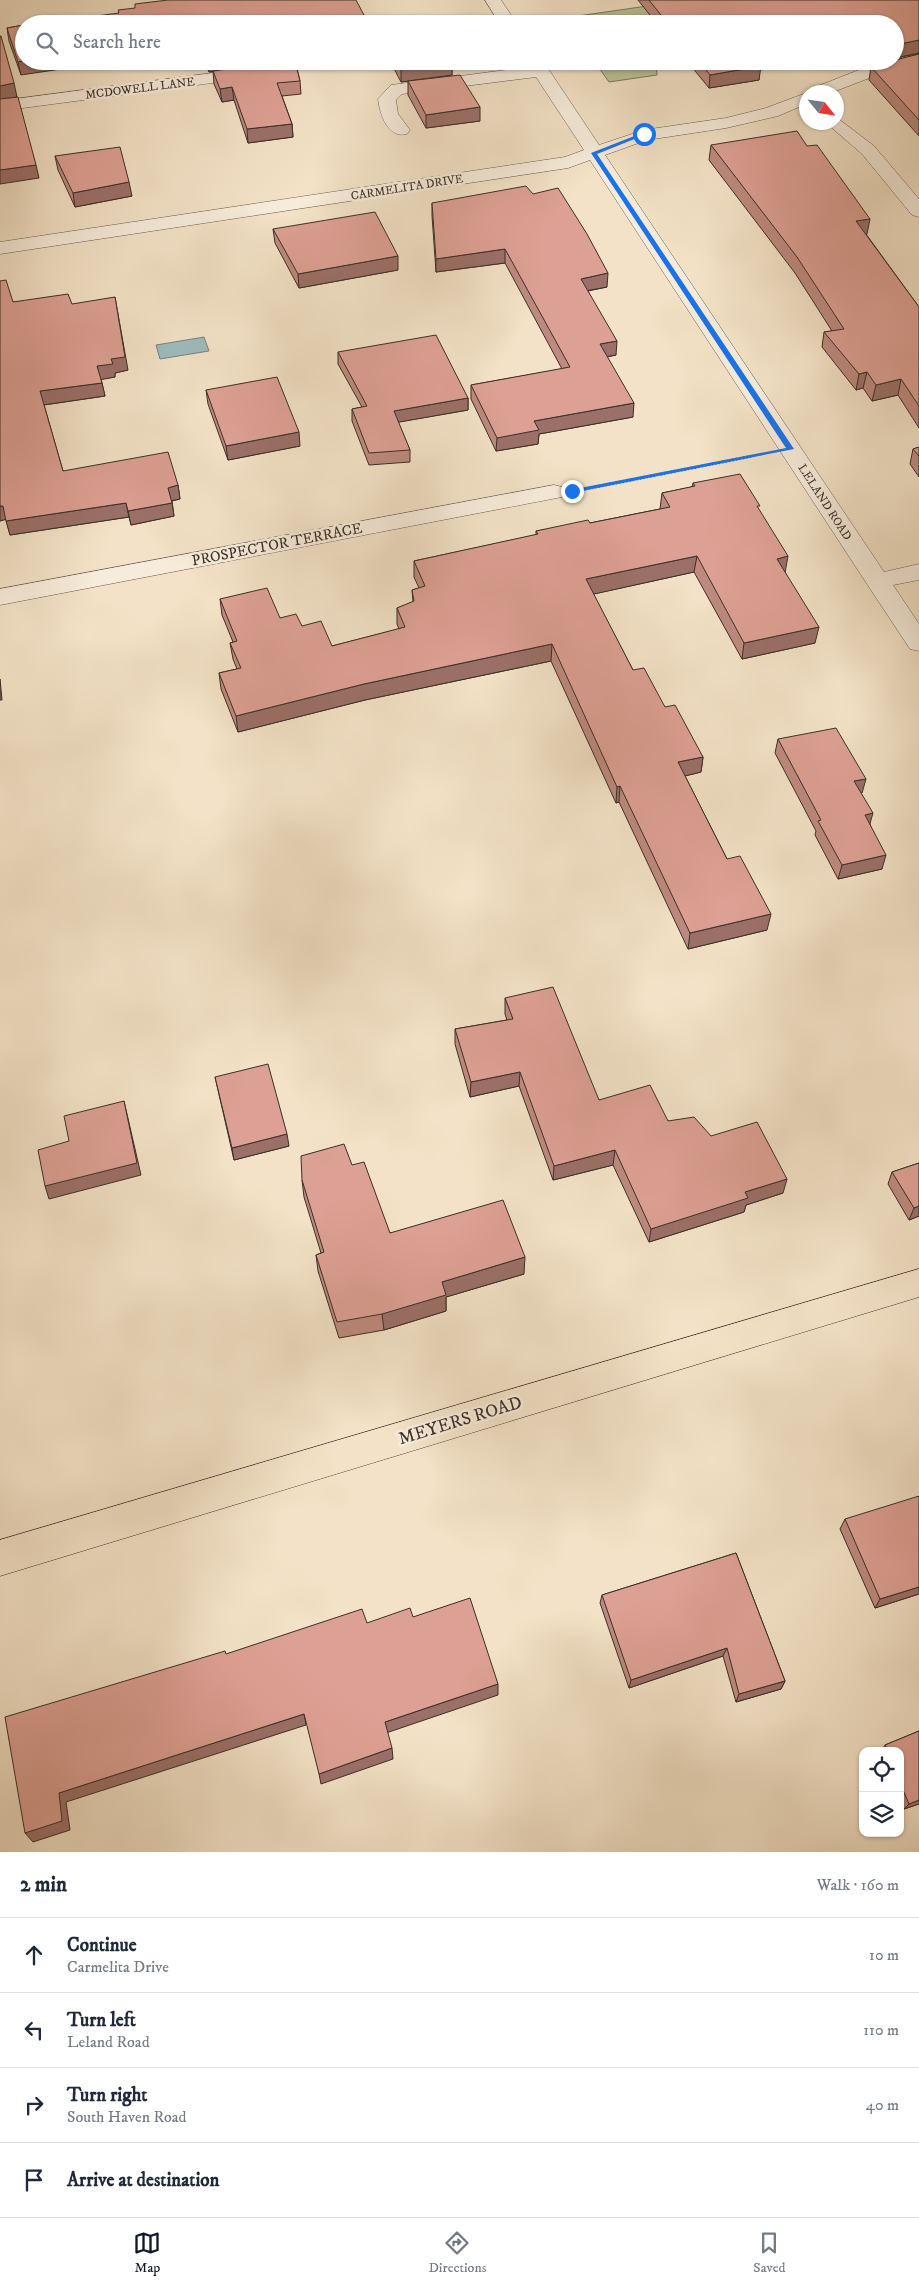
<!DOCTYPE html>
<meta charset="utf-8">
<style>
:root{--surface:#fff;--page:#f2f2f3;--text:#1f2937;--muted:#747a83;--line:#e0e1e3;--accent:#111827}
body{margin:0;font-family:"IM FELL DW Pica",serif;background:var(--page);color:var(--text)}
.controls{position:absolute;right:15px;bottom:15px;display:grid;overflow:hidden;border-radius:10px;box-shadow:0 1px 4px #0004}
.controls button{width:45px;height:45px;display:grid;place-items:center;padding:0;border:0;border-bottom:1px solid var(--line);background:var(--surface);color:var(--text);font:25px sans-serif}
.compass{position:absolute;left:799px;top:85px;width:45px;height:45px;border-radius:50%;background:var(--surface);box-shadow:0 1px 4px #0004;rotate:120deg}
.stop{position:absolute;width:15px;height:15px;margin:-11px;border:4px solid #1a73e8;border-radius:50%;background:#fff}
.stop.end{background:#1a73e8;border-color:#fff;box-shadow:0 1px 5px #0008}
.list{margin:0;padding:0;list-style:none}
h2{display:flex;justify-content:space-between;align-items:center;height:65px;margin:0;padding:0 20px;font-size:21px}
h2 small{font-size:16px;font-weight:400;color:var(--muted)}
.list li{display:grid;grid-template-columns:32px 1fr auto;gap:15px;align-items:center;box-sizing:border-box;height:75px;padding:0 20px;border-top:1px solid var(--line)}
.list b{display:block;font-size:19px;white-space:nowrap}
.list p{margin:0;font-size:16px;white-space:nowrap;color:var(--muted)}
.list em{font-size:16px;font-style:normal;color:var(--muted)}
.icon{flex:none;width:28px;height:28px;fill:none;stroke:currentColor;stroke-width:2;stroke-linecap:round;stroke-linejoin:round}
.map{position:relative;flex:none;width:919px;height:1852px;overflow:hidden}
.search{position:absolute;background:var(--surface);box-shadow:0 1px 4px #0004;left:15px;right:15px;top:15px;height:55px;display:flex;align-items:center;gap:12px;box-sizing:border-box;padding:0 18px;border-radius:28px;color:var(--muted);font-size:19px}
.sheet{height:365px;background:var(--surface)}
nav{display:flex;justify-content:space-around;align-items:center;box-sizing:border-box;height:70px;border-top:1px solid var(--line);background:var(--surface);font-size:14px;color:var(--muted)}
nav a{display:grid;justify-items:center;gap:2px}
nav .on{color:var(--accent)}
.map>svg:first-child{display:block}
.green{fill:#bac396;stroke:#7a795f}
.water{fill:#9ebcbe;stroke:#768482}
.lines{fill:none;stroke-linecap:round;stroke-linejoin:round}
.minor-casing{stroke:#695c50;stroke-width:1}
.major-casing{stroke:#3b2f28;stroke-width:1}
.path{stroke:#3b2f28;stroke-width:3;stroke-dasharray:1 2.5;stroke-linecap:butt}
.minor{fill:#f7ecdb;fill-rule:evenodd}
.major{fill:#f3e2c7;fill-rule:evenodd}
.wall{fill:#be8a7f;stroke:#3b2f28}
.shaded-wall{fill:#9b7068;stroke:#3b2f28}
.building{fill:#dda094;stroke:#3b2f28}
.route{fill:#1a73e8}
.labels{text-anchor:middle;stroke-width:5;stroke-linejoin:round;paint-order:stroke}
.far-street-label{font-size:12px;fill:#3b2f28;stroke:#f7ecdb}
.street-label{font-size:15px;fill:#3b2f28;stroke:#f7ecdb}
.near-street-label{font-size:18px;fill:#3b2f28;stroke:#f7ecdb}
</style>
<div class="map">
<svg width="919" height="1852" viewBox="0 0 919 1852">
<rect width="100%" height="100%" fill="#f3e2c7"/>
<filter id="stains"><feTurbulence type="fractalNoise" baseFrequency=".004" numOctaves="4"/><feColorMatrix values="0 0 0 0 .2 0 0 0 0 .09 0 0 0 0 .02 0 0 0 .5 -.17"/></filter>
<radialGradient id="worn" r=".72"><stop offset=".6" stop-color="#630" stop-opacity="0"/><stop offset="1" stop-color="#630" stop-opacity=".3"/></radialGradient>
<g class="green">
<polygon points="689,0 696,0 714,24 568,24 564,18"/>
<polygon points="594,61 658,61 656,63 657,75 609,82"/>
</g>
<polygon class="water" points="204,337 209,351 160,359 156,345"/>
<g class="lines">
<defs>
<g id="minor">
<polygon points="485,0 501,0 517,24 500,24"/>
<polygon points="919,54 919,64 885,72 833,92 810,92 813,88 874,64 895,61 895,59"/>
<path d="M526,61H543L599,145L644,130L726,118L766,108L806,93V104L778,116L726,128L647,140L605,155L884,572L919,564V580L893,585L919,624V651L910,649L869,587L590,160L568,168L0,254V242L565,157L584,150L536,77L402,94L396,100L398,114L410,130L407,134C388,139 380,115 378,99L391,85L529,67Z"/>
<polygon points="251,68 257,69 260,73 257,77 0,111 0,101"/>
<polygon points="836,117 874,146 919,199 919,217 912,215 862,154 825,122 836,122"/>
<polygon points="554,485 562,487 565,492 562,497 0,605 0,589"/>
</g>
<polygon id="major" points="919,1269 919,1297 0,1576 0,1540"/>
</defs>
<use href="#minor" class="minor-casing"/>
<use href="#major" class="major-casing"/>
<polyline class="path" points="585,489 753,456"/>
<use href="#minor" class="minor"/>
<use href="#major" class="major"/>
</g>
<g class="wall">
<polygon points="638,0 919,0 919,53 895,58 895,24 657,24"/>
<polygon points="24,25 21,75 9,41 7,28"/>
<polygon points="919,54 919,136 869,80 871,67"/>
<polygon points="204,61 295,61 300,81 301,94 282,96 292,124 293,137 248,143 234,100 222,102 214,84 213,71 280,62 209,72"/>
<polygon points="390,61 452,61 452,75 401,82"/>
<polygon points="687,61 790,61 759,65 759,80 709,88"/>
<polygon points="851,61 878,61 873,62 858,68"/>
<polygon points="408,81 480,121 426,128 408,95"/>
<polygon points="711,145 867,234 866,234 919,307 919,428 898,395 872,401 863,388 856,390 822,347 824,332 832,331 795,273 709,160"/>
<polygon points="55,156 132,196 75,207 58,170"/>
<polygon points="432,203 607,287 588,291 616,355 607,357 633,417 539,434 538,444 496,451 471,399 471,385 562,369 505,263 436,272 432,216"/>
<polygon points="273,229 398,270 299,288 275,243"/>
<polygon points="0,281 13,302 72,304 128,370 115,373 115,377 101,379 105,396 44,405 63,471 178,485 180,499 172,501 174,516 131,525 129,517 10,535 6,519 0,521"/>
<polygon points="338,352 468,398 468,410 398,422 410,450 410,462 369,465 352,421 352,409 362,407 338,364"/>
<polygon points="206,390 300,446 228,460 208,404"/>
<polygon points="919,447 919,477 910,464 913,449"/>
<polygon points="693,483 759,510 815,643 742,659 694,572 593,594 633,670 665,707 703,757 701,772 685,776 727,859 767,930 688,949 619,802 616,803 551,661 365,700 238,732 221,689 219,673 237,669 233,659 230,643 233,642 222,615 220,599 280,618 302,626 332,646 399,629 397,624 397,608 413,602 412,590 419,588 414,577 414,561 536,535 536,531 590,523 660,509 662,493 692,487"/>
<polygon points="778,739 862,793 861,793 870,824 882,869 838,879 815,835 816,831 775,753"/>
<polygon points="505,998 599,1100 668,1121 711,1136 783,1193 746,1205 744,1212 649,1242 613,1165 553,1180 519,1086 470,1097 455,1044 455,1029 507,1020 505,1014"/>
<polygon points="215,1077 289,1146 234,1160"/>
<polygon points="919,1163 919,1216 909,1220 888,1184 892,1172"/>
<polygon points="352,1165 390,1233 524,1274 446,1297 446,1311 384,1330 339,1338 318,1271 316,1255 321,1253 304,1197 302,1180"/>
<polygon points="845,1519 919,1594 875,1608 840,1529"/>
<polygon points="736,1553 785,1681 781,1689 736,1702 723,1656 629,1688 600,1603 602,1595"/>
<polygon points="919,1731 919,1804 904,1809 900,1801 900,1751 881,1751 885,1745"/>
</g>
<g class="shaded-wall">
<polygon points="365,17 366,24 315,24"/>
<polygon points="919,40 919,53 895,58 895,45"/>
<polygon points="24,61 115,61 21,75 18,62"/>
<polygon points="208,61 280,61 280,62 209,72"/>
<polygon points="748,61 790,61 747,66"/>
<polygon points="859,61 878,61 873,62 858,68"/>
<polygon points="452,62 452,75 401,82 401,68"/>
<polygon points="761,66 759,80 709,88 710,75"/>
<polygon points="14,83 17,97 0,100 0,86"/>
<polygon points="232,87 234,100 222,102 220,89"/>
<polygon points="480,107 480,121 426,128 426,115"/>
<polygon points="292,124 293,137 248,143 247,129"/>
<polygon points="36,165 39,178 0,184 0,170"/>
<polygon points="129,182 132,196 75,207 73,193"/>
<polygon points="870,219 867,234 854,236 856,221"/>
<polygon points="505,249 505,263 436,272 436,259"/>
<polygon points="398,256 398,270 299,288 298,274"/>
<polygon points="608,273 607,287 580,292 581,279"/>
<polygon points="115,297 128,370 115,373 115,377 99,380 97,366 111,359"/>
<polygon points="617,341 616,355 599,358 600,344"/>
<polygon points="867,372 863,388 856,390 859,374"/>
<polygon points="901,379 898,395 872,401 876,385"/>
<polygon points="102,383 105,396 43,405 40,391"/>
<polygon points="468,398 468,410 394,423 394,411"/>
<polygon points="634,403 633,417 539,434 538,444 496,451 497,438 534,421"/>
<polygon points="299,432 300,446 228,460 226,446"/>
<polygon points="178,485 180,499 170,501 168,488"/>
<polygon points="126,503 129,517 10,535 6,521"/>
<polygon points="172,503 174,516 131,525 128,511"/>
<polygon points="0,506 3,506 7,519 0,521"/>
<polygon points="697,556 694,572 585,596 586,579"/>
<polygon points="788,556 785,573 777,559"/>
<polygon points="819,627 815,643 742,659 744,643"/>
<polygon points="552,644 551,661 365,700 238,732 236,716 364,684"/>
<polygon points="0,679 2,700 0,700"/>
<polygon points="703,757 701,772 676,778 678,762"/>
<polygon points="866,779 862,793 851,795 854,781"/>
<polygon points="620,786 619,802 616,803 617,787"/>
<polygon points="873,813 869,827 865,815"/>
<polygon points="886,855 882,869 838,879 842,865"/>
<polygon points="771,914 767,930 688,949 690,933"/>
<polygon points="520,1072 519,1086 470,1097 471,1082"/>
<polygon points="124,1101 141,1175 49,1199 45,1186"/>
<polygon points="287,1134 289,1146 234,1160 232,1148"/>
<polygon points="615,1150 613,1165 553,1180 554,1166"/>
<polygon points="787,1179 783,1193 746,1205 744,1212 649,1242 651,1229 745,1192"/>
<polygon points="919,1206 919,1216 909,1220 914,1208"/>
<polygon points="525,1257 524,1274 446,1297 446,1311 384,1330 382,1314 442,1282"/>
<polygon points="919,1587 919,1594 875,1608 880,1599"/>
<polygon points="727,1648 723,1656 629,1688 631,1680"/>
<polygon points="785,1681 781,1689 736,1702 739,1694"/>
<polygon points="498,1684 498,1695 386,1733 385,1722"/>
<polygon points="304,1714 306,1725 66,1802 70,1830 33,1842 25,1833 59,1793"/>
<polygon points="392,1748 393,1759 321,1784 319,1774"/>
<polygon points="919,1800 919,1804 904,1809 909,1804"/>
</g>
<g class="building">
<polygon points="168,0 356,0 365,17 315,24 37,24 119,13 118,10 135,8 135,4"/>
<polygon points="649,0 919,0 919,40 895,45 895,24 668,24"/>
<polygon points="426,18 429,24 376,24"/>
<polygon points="24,25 24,61 18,62 7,28"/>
<polygon points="0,36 1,36 14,83 0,86"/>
<polygon points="919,54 919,120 871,67 892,61 895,61 895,60"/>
<polygon points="286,61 295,61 300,81 277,83 292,124 247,129 232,87 220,89 213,71"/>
<polygon points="397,61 452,61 452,62 401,68"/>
<polygon points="699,61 756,61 761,66 710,75"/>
<polygon points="460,75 480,107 426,115 408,81"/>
<polygon points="18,97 36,165 0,170 0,99"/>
<polygon points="797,131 807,146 817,145 870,219 856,221 919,307 919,406 901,379 876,385 867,372 859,374 824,332 844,329 797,257 711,145"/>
<polygon points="120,147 129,182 73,193 55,156"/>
<polygon points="526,186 533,194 558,188 587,234 608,273 581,279 617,341 600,344 634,403 534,421 539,430 497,438 471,385 570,367 505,249 436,259 432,203"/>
<polygon points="375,212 398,256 298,274 273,229"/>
<polygon points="6,280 13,302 68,294 72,304 115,297 125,357 111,359 113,364 97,366 102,383 40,391 63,471 168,452 178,485 168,488 172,503 128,511 126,503 6,521 3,506 0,506 0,281"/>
<polygon points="436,335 468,398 394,411 410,450 369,453 352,409 367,406 338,352"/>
<polygon points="277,377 299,432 226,446 206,390"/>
<polygon points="919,447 919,456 913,449"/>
<polygon points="740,474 760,506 757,506 788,556 777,559 819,627 744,643 697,556 586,579 633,670 644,668 665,707 675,705 703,757 678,762 727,859 740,856 771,914 690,933 620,786 617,787 552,644 364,684 236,716 219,673 241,668 230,643 237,641 220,599 267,588 280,618 296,614 302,626 321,621 332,646 405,627 397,608 414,601 412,590 425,586 414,561 538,534 536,531 588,520 590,523 670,507 662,493 695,486 693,483"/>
<polygon points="836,728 866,779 854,781 873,813 865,815 886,855 842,865 818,821 821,820 778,739"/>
<polygon points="553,987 599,1100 650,1085 668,1121 694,1117 711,1136 757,1122 787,1179 745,1192 748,1198 651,1229 615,1150 554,1166 520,1072 471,1082 455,1029 513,1019 505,998"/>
<polygon points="268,1064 287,1134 232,1148 215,1077"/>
<polygon points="124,1101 137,1163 45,1186 38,1150 69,1141 64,1116"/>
<polygon points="344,1144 352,1165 364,1162 390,1233 503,1200 525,1257 442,1282 446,1295 382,1314 337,1322 316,1255 324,1252 302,1180 301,1156"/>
<polygon points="919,1163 919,1206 914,1208 892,1172"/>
<polygon points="919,1496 919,1587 880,1599 845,1519"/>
<polygon points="736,1553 785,1681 739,1694 727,1648 631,1680 602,1595"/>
<polygon points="470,1598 498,1684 385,1722 392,1748 319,1774 304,1714 59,1793 62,1821 25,1833 5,1717 225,1651 226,1654 362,1609 367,1623 410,1608 413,1617"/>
<polygon points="919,1731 919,1800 909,1804 900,1783 900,1751 888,1751 885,1745"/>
</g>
<polygon class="route" points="642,133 647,134 597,154 794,449 572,493 570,490 786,448 591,153"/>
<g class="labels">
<g class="far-street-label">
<text transform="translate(140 88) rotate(-7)" y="4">MCDOWELL LANE</text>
<text transform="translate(407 187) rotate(-9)" y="4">CARMELITA DRIVE</text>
<text transform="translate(825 502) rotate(57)" y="4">LELAND ROAD</text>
</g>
<g class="street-label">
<text transform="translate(277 544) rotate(-11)" y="5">PROSPECTOR TERRACE</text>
</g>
<g class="near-street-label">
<text transform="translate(460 1420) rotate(-17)" y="6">MEYERS ROAD</text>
</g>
</g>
<rect width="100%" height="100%" filter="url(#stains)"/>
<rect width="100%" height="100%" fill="url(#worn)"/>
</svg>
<div class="controls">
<button><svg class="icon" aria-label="locate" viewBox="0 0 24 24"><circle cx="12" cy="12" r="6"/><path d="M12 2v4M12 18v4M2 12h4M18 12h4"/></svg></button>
<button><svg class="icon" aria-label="layers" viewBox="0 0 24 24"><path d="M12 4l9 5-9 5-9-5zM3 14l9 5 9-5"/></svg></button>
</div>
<svg class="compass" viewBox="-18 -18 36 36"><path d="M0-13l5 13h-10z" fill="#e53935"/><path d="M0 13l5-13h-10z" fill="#747a83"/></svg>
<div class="stop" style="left:644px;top:134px"></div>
<div class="stop end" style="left:572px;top:491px"></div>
<div class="search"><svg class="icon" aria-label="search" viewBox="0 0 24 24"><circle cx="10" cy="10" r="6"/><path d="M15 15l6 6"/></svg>Search here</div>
</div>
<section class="sheet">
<h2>2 min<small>Walk · 160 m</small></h2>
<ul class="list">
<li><svg class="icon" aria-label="ahead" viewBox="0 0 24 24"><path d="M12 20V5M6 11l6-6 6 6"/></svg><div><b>Continue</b><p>Carmelita Drive</p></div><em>10 m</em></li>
<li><svg class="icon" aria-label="left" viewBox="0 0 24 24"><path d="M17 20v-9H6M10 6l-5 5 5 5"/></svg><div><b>Turn left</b><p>Leland Road</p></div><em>110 m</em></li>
<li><svg class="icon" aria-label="right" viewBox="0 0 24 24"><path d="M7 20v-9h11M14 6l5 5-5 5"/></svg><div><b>Turn right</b><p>South Haven Road</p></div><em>40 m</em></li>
<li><svg class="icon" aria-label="arrive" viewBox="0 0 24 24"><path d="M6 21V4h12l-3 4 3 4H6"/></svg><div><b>Arrive at destination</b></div></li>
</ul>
</section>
<nav>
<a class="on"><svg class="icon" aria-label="map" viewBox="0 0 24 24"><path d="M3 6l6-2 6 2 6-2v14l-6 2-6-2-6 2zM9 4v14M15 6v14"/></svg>Map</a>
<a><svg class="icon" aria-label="directions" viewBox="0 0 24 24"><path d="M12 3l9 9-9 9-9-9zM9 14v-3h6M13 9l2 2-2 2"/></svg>Directions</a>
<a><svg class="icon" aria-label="saved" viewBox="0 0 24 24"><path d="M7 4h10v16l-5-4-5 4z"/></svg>Saved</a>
</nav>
